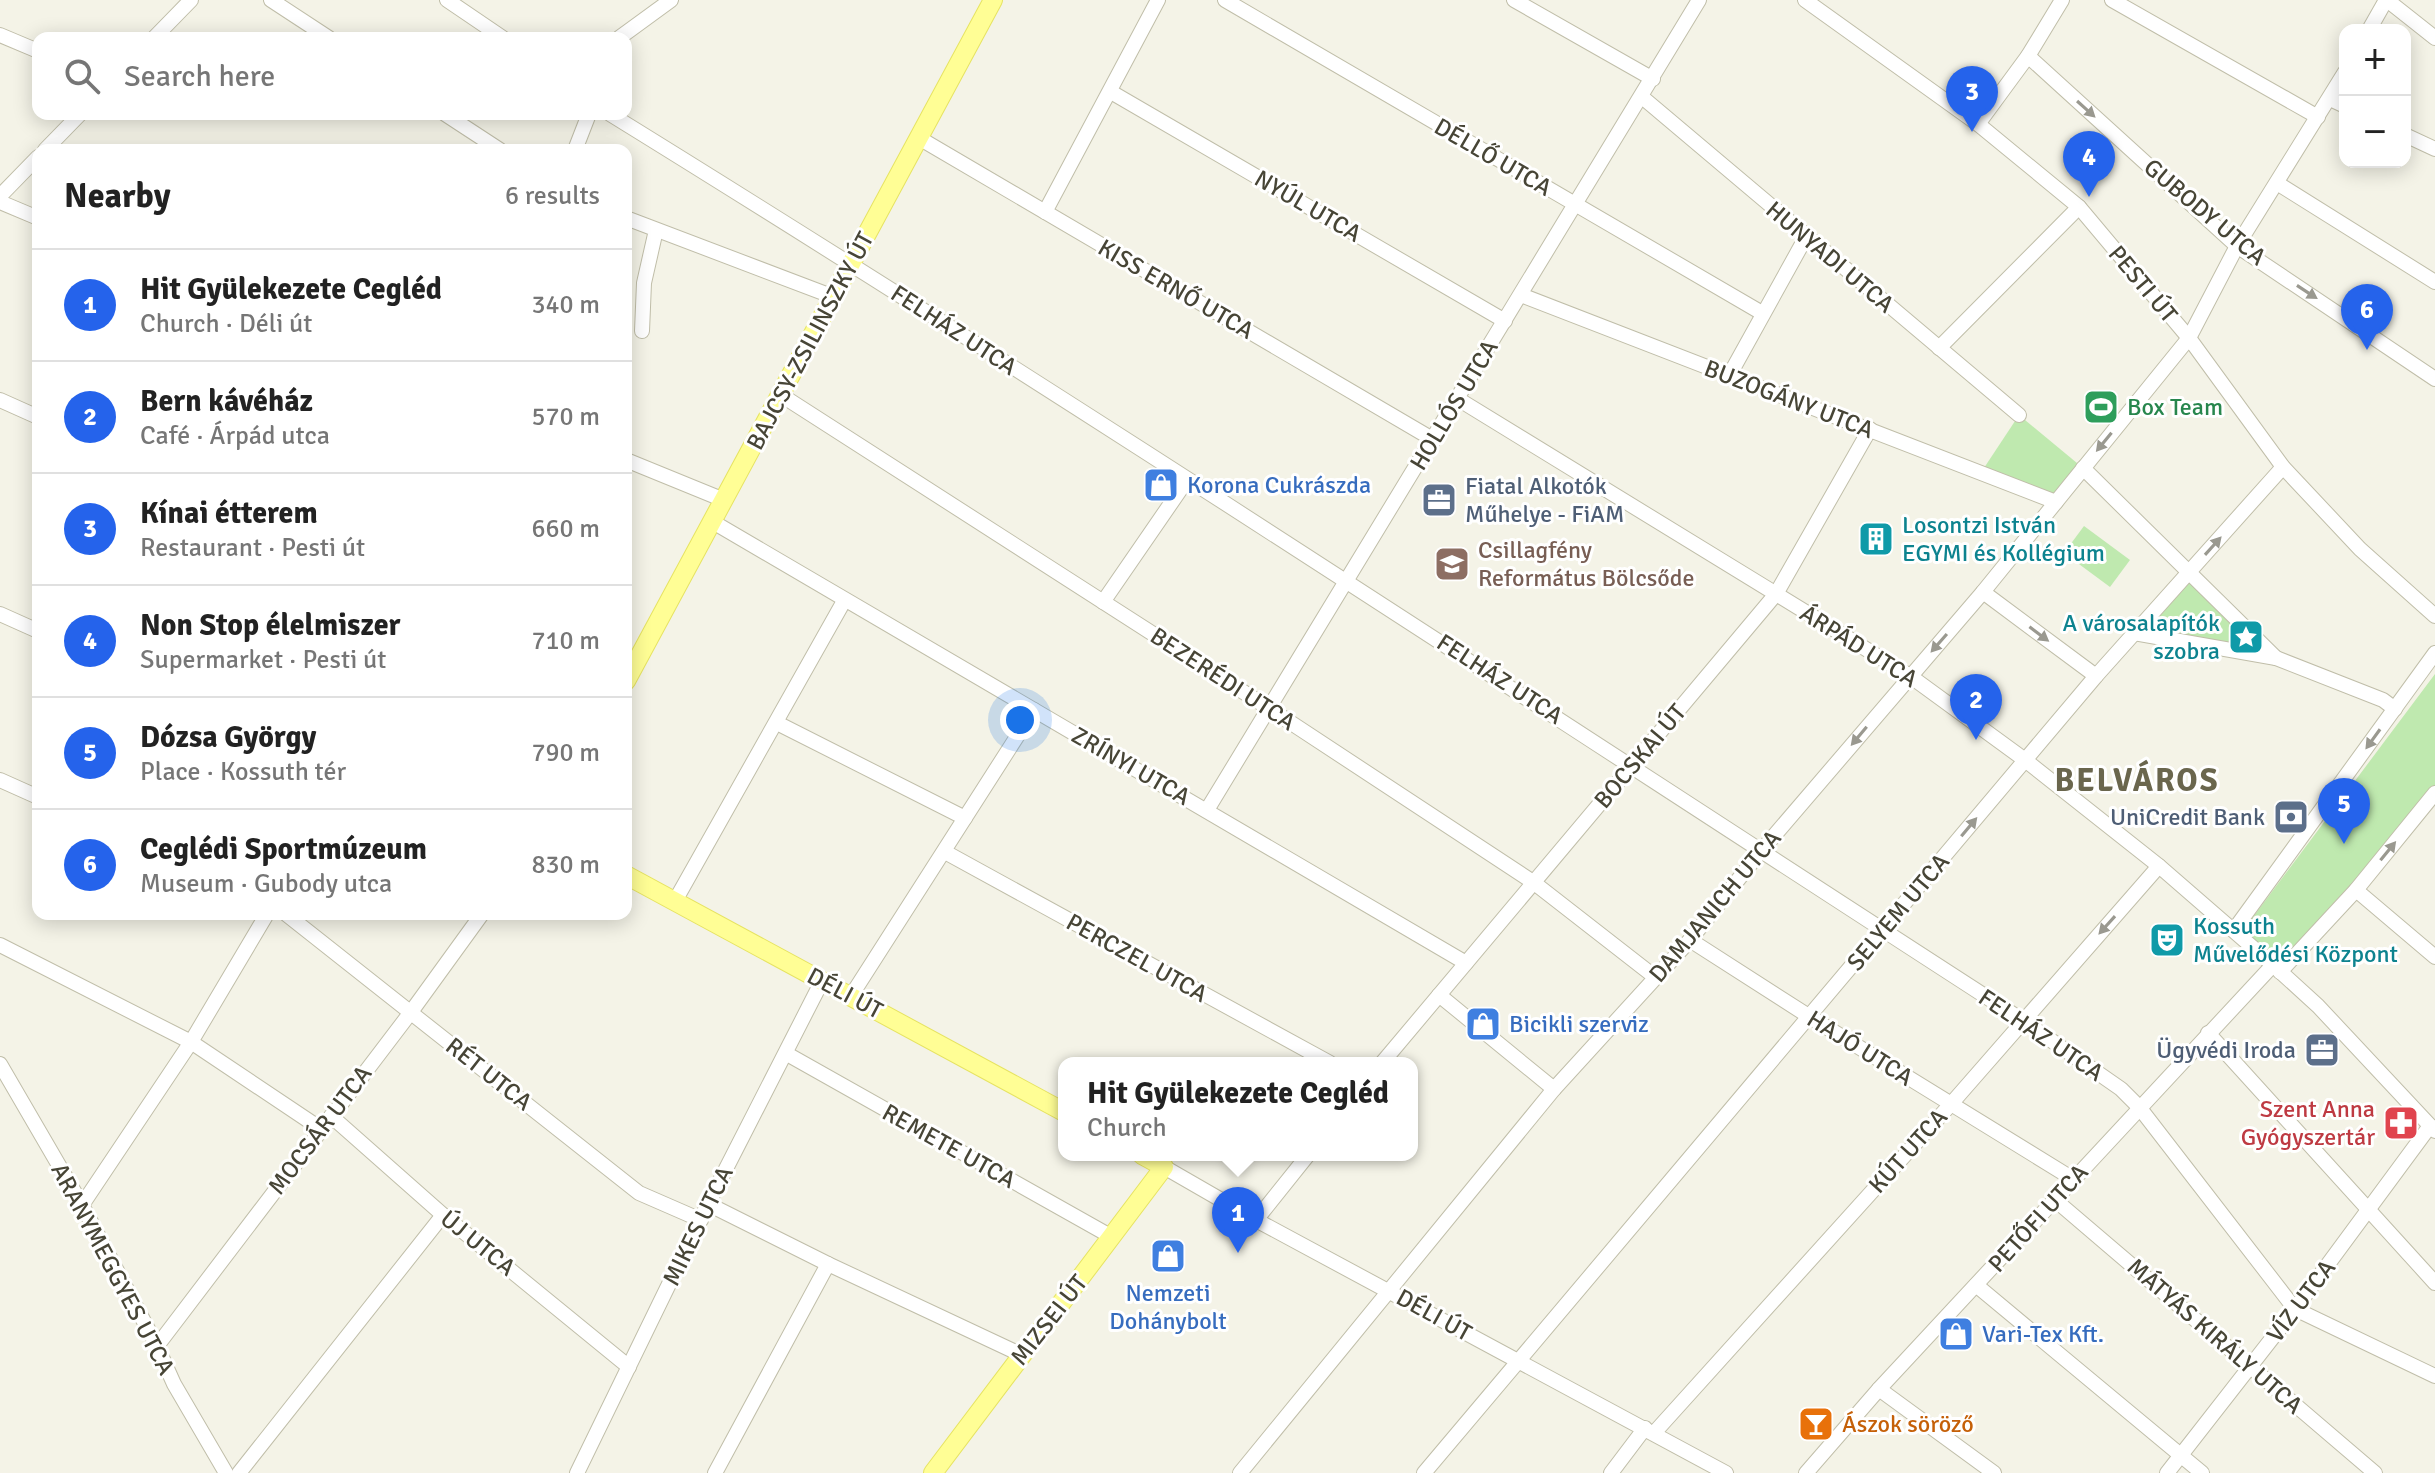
<!DOCTYPE html>
<meta charset="utf-8">
<style>
:root{--surface:#fff;--page:#f6f6f6;--text:#222;--muted:#767676;--line:#e0e0e0;--accent:#2563eb}
body{margin:0;font-family:Signika,sans-serif;background:var(--page);color:var(--text)}
.controls{position:absolute;right:24px;top:24px;display:grid;overflow:hidden;border-radius:16px;box-shadow:0 4px 20px #0003}
.controls button{width:72px;height:72px;display:grid;place-items:center;padding:0;border:0;border-bottom:2px solid var(--line);background:var(--surface);color:var(--text);font:40px sans-serif}
.you{position:absolute;left:1020px;top:720px;width:28px;height:28px;margin:-20px;border:6px solid #fff;border-radius:50%;background:#1a73e8;box-shadow:0 0 0 12px #1a73e833}
.badge{display:grid;place-items:center;width:52px;height:52px;border-radius:50%;background:var(--accent);color:#fff;font-size:26px;font-weight:700}
.pin{position:absolute;translate:-50% -66px;filter:drop-shadow(0 2px 4px #0008)}
.pin::after{content:'';position:absolute;top:42px;width:28px;height:24px;background:inherit;clip-path:polygon(0 0,100% 0,50% 100%)}
.popup{position:absolute;left:1058px;top:1057px;width:360px;height:104px;box-sizing:border-box;display:grid;place-content:center;border-radius:16px;background:var(--surface);filter:drop-shadow(0 2px 6px #0005);font-size:26px;white-space:nowrap;color:var(--muted)}
.popup b{font-size:30px;color:var(--text)}
.popup::after{content:'';position:absolute;left:50%;top:100%;margin-left:-16px;border:16px solid transparent;border-top-color:var(--surface)}
.list{margin:0;padding:0;list-style:none}
h2{display:flex;justify-content:space-between;align-items:center;height:104px;margin:0;padding:0 32px;font-size:34px}
h2 small{font-size:26px;font-weight:400;color:var(--muted)}
.list li{display:grid;grid-template-columns:52px 1fr auto;gap:24px;align-items:center;box-sizing:border-box;height:112px;padding:0 32px;border-top:2px solid var(--line)}
.list b{display:block;font-size:30px;white-space:nowrap}
.list p{margin:0;font-size:26px;white-space:nowrap;color:var(--muted)}
.list em{font-size:26px;font-style:normal;color:var(--muted)}
.icon{flex:none;width:44px;height:44px;fill:none;stroke:currentColor;stroke-width:2;stroke-linecap:round;stroke-linejoin:round}
.map{position:relative;flex:none;width:2435px;height:1473px;overflow:hidden}
.search{position:absolute;background:var(--surface);box-shadow:0 4px 20px #0003;left:32px;top:32px;width:600px;height:88px;display:flex;align-items:center;gap:20px;box-sizing:border-box;padding:0 28px;border-radius:16px;color:var(--muted);font-size:30px}
.panel{position:absolute;background:var(--surface);box-shadow:0 4px 20px #0003;left:32px;top:144px;width:600px;height:776px;border-radius:16px}
.map>svg:first-child{display:block}
.green{fill:#bfe9af}
.lines{fill:none;stroke-linecap:round;stroke-linejoin:round}
.minor-casing{stroke:#c0bea9;stroke-width:16}
.major-casing{stroke:#e6e362;stroke-width:20}
.minor{stroke:#fff;stroke-width:14}
.major{stroke:#fffe95;stroke-width:18}
.oneway{fill:#9a9990}
.labels{text-anchor:middle;stroke-width:6;stroke-linejoin:round;paint-order:stroke}
.street-label{font-size:24px;fill:#474536;stroke:#fff}
.leisure-label{font-size:24px;fill:#27864d;stroke:#fff;text-anchor:start}
.shop-label{font-size:24px;fill:#366cbe;stroke:#fff;text-anchor:start}
.service-label{font-size:24px;fill:#4e5e75;stroke:#fff;text-anchor:end}
.culture-label{font-size:24px;fill:#0d838f;stroke:#fff;text-anchor:start}
.education-label{font-size:24px;fill:#785e54;stroke:#fff;text-anchor:start}
.health-label{font-size:24px;fill:#be3a42;stroke:#fff;text-anchor:end}
.food-label{font-size:24px;fill:#c56008;stroke:#fff;text-anchor:start}
.district-label{font-size:32px;font-weight:bold;letter-spacing:2px;fill:#6a664d;stroke:#fff}
</style>
<div class="map">
<svg width="2435" height="1473" viewBox="0 0 2435 1473">
<rect width="100%" height="100%" fill="#f4f3e7"/>
<g class="green">
<polygon points="2019,415 2083,468 2056,502 1980,474"/>
<polygon points="2084,526 2130,560 2110,587 2064,553"/>
<polygon points="2191,574 2269,654 2139,632"/>
<polygon points="2435,674 2435,793 2280,972 2234,930 2249,909 2253,917"/>
</g>
<g class="lines">
<defs>
<g id="minor">
<polyline points="271,0 329,38"/>
<polyline points="447,0 503,38"/>
<polyline points="1225,0 1762,313"/>
<polyline points="1514,0 1653,79"/>
<polyline points="1805,0 1978,124 2079,207 2189,338 2283,467 2360,549 2435,616"/>
<polyline points="2112,0 2318,117"/>
<polyline points="2387,0 2435,38"/>
<polyline points="2369,30 2386,0"/>
<polyline points="0,35 38,51"/>
<polyline points="154,38 191,0"/>
<polyline points="619,38 671,0"/>
<polyline points="2028,56 2237,246 2435,379"/>
<polyline points="1111,92 1505,321"/>
<polyline points="1642,97 2019,415"/>
<polyline points="2330,99 2345,106"/>
<polyline points="445,114 500,150"/>
<path d="M610,114C1086,408 1553,717 2022,1020L2121,1089L2139,1107L2295,1309L2435,1376"/>
<polyline points="1978,124 2028,56 2062,0"/>
<polyline points="2405,135 2435,149"/>
<polyline points="919,138 1434,440"/>
<polyline points="45,150 80,114"/>
<polyline points="575,150 589,114"/>
<polyline points="2277,183 2435,282"/>
<polyline points="0,196 38,157"/>
<polyline points="0,202 38,218"/>
<polyline points="1045,212 1158,0"/>
<polyline points="626,218 834,297"/>
<polyline points="1521,295 2056,502"/>
<polyline points="642,331 644,283 656,230"/>
<polyline points="1939,348 2079,207"/>
<polyline points="1729,376 1806,237"/>
<polyline points="781,395 1270,709 1533,882 1655,977"/>
<polyline points="1458,399 1910,676 2025,760 2159,866 2273,965 2318,1006 2435,1131"/>
<polyline points="0,400 38,417"/>
<polyline points="626,460 724,500"/>
<polyline points="2083,468 2276,658"/>
<polyline points="713,522 1466,963"/>
<polyline points="1983,592 2096,676"/>
<polyline points="1103,602 1187,480"/>
<polyline points="0,614 38,631"/>
<polyline points="2134,633 2276,658 2383,700 2395,709"/>
<polyline points="777,723 965,818"/>
<polyline points="0,780 38,797"/>
<polyline points="1207,810 1699,0"/>
<polyline points="945,852 1330,1063"/>
<polyline points="2356,890 2435,957"/>
<polyline points="675,901 844,601"/>
<polyline points="286,914 639,1193 701,1220"/>
<polyline points="2234,930 2435,653"/>
<polyline points="1690,940 1810,1017 2073,1179"/>
<polyline points="0,945 191,1042 321,1129"/>
<polyline points="2280,972 2356,890 2435,793"/>
<polyline points="1439,995 1554,1089"/>
<polyline points="851,996 1034,710"/>
<polyline points="2208,1033 2435,1283"/>
<polyline points="787,1054 1112,1237"/>
<polyline points="1382,1063 1776,594 1870,429"/>
<polyline points="0,1064 82,1205 157,1346 174,1384 226,1473"/>
<polyline points="331,1116 443,1215 629,1367"/>
<polyline points="1164,1167 1256,1220 1726,1473"/>
<polyline points="2054,1199 2375,1473"/>
<polyline points="708,1204 828,1264 1022,1355"/>
<polyline points="82,1205 191,1042 267,914"/>
<polyline points="1256,1220 1308,1155"/>
<polyline points="1976,1285 2202,1473"/>
<polyline points="157,1346 411,1012 482,914"/>
<polyline points="1879,1389 1994,1473"/>
<polyline points="1654,1433 1951,1104 2159,866"/>
<polyline points="239,1473 443,1215"/>
<polyline points="577,1473 708,1204 822,981"/>
<polyline points="715,1473 828,1264"/>
<polyline points="1240,1473 1554,1089 1690,940 1761,851 1983,592 2189,338 2237,246 2345,72"/>
<polyline points="1424,1473 2096,676 2283,467"/>
<polyline points="1611,1473 1645,1428"/>
<polyline points="1806,1473 1879,1389 2273,965"/>
<polyline points="2167,1473 2295,1309 2430,1126"/>
</g>
<g id="major">
<polyline points="626,681 993,0"/>
<polyline points="626,875 1064,1112"/>
<polyline points="933,1473 1164,1167 1142,1155"/>
</g>
</defs>
<use href="#minor" class="minor-casing"/>
<use href="#major" class="major-casing"/>
<use href="#minor" class="minor"/>
<use href="#major" class="major"/>
</g>
<defs><path id="oneway-solid" d="M-6-.8H1V-3.2L6.5 0L1 3.2V.8H-6Z" transform="scale(2)"/></defs>
<g class="oneway">
<use href="#oneway-solid" transform="translate(2086 109) rotate(42)"/>
<use href="#oneway-solid" transform="translate(2307 292) rotate(33)"/>
<use href="#oneway-solid" transform="translate(2104 442) rotate(129)"/>
<use href="#oneway-solid" transform="translate(2213 546) rotate(-48)"/>
<use href="#oneway-solid" transform="translate(2039 634) rotate(37)"/>
<use href="#oneway-solid" transform="translate(1939 643) rotate(131)"/>
<use href="#oneway-solid" transform="translate(1859 736) rotate(130)"/>
<use href="#oneway-solid" transform="translate(2373 739) rotate(126)"/>
<use href="#oneway-solid" transform="translate(1969 827) rotate(-50)"/>
<use href="#oneway-solid" transform="translate(2388 851) rotate(-51)"/>
<use href="#oneway-solid" transform="translate(2107 925) rotate(132)"/>
</g>
<defs>
<symbol id="stadium-square" viewBox="-11 -11 22 22"><rect x="-9" y="-9" width="18" height="18" rx="4" fill="#2e9e5b" stroke="#fff"/><path d="M0-5a6.5 5 0 1 0 0 10a6.5 5 0 1 0 0-10ZM-3.5-1.8h7v3.6h-7Z" fill="#fff"/></symbol>
<symbol id="shop-square" viewBox="-11 -11 22 22"><rect x="-9" y="-9" width="18" height="18" rx="4" fill="#3f7fe0" stroke="#fff"/><path d="M-5-2.5h2.3a2.7 3.5 0 0 1 5.4 0H5L5.5 6h-11ZM-1.5-2.5h3a1.5 2.3 0 0 0-3 0Z" fill="#fff"/></symbol>
<symbol id="office-square" viewBox="-11 -11 22 22"><rect x="-9" y="-9" width="18" height="18" rx="4" fill="#5c6f8a" stroke="#fff"/><path d="M-6-3h4V-5.5h4V-3h4V5H-6ZM-1-4.5V-3h2v-1.5ZM-6 0V1H6V0Z" fill="#fff"/></symbol>
<symbol id="building-square" viewBox="-11 -11 22 22"><rect x="-9" y="-9" width="18" height="18" rx="4" fill="#0f9aa8" stroke="#fff"/><path d="M-4-6H4V6H1V3H-1V6H-4ZM-2.5-4.3h1.7v1.8h-1.7ZM.8-4.3h1.7v1.8H.8ZM-2.5-1h1.7V.8h-1.7ZM.8-1h1.7V.8H.8Z" fill="#fff"/></symbol>
<symbol id="school-square" viewBox="-11 -11 22 22"><rect x="-9" y="-9" width="18" height="18" rx="4" fill="#8d6e63" stroke="#fff"/><path d="M0-5L7-2L0 1L-7-2ZM-4 1L0 2.5L4 1V4Q0 6-4 4Z" fill="#fff"/></symbol>
<symbol id="sight-square" viewBox="-11 -11 22 22"><rect x="-9" y="-9" width="18" height="18" rx="4" fill="#0f9aa8" stroke="#fff"/><path d="M0-6L1.8-2.2L6-1.7L2.9 1.2L3.7 5.4L0 3.3L-3.7 5.4L-2.9 1.2L-6-1.7L-1.8-2.2Z" fill="#fff"/></symbol>
<symbol id="bank-square" viewBox="-11 -11 22 22"><rect x="-9" y="-9" width="18" height="18" rx="4" fill="#5c6f8a" stroke="#fff"/><path d="M-6-4H6V4H-6ZM0-2.3a2.3 2.3 0 1 0 0 4.6a2.3 2.3 0 1 0 0-4.6Z" fill="#fff"/></symbol>
<symbol id="theatre-square" viewBox="-11 -11 22 22"><rect x="-9" y="-9" width="18" height="18" rx="4" fill="#0f9aa8" stroke="#fff"/><path d="M-5-5.5Q0-4 5-5.5V0Q5 5 0 6Q-5 5-5 0ZM-3.3-2.5H-1v1.5H-3.3ZM1-2.5H3.3v1.5H1ZM-2.8 1Q0 5.5 2.8 1Z" fill="#fff"/></symbol>
<symbol id="pharmacy-square" viewBox="-11 -11 22 22"><rect x="-9" y="-9" width="18" height="18" rx="4" fill="#e0444e" stroke="#fff"/><path d="M-2-6h4v4h4v4h-4v4h-4v-4h-4v-4h4Z" fill="#fff"/></symbol>
<symbol id="bar-square" viewBox="-11 -11 22 22"><rect x="-9" y="-9" width="18" height="18" rx="4" fill="#e8710a" stroke="#fff"/><path d="M-6-5H6L.8 .8V4.5H3.5V6h-7V4.5H-.8V.8Z" fill="#fff"/></symbol>
</defs>
<g fill-rule="evenodd">
<use href="#stadium-square" x="2081" y="387" width="40" height="40"/>
<use href="#shop-square" x="1141" y="465" width="40" height="40"/>
<use href="#office-square" x="1419" y="480" width="40" height="40"/>
<use href="#building-square" x="1856" y="519" width="40" height="40"/>
<use href="#school-square" x="1432" y="544" width="40" height="40"/>
<use href="#sight-square" x="2226" y="617" width="40" height="40"/>
<use href="#bank-square" x="2271" y="797" width="40" height="40"/>
<use href="#theatre-square" x="2147" y="920" width="40" height="40"/>
<use href="#shop-square" x="1463" y="1004" width="40" height="40"/>
<use href="#office-square" x="2302" y="1030" width="40" height="40"/>
<use href="#pharmacy-square" x="2381" y="1103" width="40" height="40"/>
<use href="#shop-square" x="1148" y="1236" width="40" height="40"/>
<use href="#shop-square" x="1936" y="1314" width="40" height="40"/>
<use href="#bar-square" x="1796" y="1404" width="40" height="40"/>
</g>
<g class="labels">
<g class="street-label">
<text transform="translate(1493 157) rotate(30)" y="8">DÉLLŐ UTCA</text>
<text transform="translate(1308 206) rotate(30)" y="8">NYÚL UTCA</text>
<text transform="translate(2205 212) rotate(40)" y="8">GUBODY UTCA</text>
<text transform="translate(1830 257) rotate(40)" y="8">HUNYADI UTCA</text>
<text transform="translate(2143 284) rotate(50)" y="8">PESTI ÚT</text>
<text transform="translate(1176 289) rotate(30)" y="8">KISS ERNŐ UTCA</text>
<text transform="translate(954 330) rotate(33)" y="8">FELHÁZ UTCA</text>
<text transform="translate(810 341) rotate(-62)" y="8">BAJCSY-ZSILINSZKY ÚT</text>
<text transform="translate(1789 399) rotate(21)" y="8">BUZOGÁNY UTCA</text>
<text transform="translate(1454 405) rotate(-59)" y="8">HOLLÓS UTCA</text>
<text transform="translate(1859 646) rotate(32)" y="8">ÁRPÁD UTCA</text>
<text transform="translate(1223 679) rotate(33)" y="8">BEZERÉDI UTCA</text>
<text transform="translate(1500 679) rotate(33)" y="8">FELHÁZ UTCA</text>
<text transform="translate(1640 756) rotate(-50)" y="8">BOCSKAI ÚT</text>
<text transform="translate(1131 766) rotate(30)" y="8">ZRÍNYI UTCA</text>
<text transform="translate(1715 906) rotate(-50)" y="8">DAMJANICH UTCA</text>
<text transform="translate(1898 912) rotate(-50)" y="8">SELYEM UTCA</text>
<text transform="translate(1137 958) rotate(29)" y="8">PERCZEL UTCA</text>
<text transform="translate(845 993) rotate(28)" y="8">DÉLI ÚT</text>
<text transform="translate(2041 1035) rotate(34)" y="8">FELHÁZ UTCA</text>
<text transform="translate(1860 1048) rotate(32)" y="8">HAJÓ UTCA</text>
<text transform="translate(489 1074) rotate(38)" y="8">RÉT UTCA</text>
<text transform="translate(320 1130) rotate(-53)" y="8">MOCSÁR UTCA</text>
<text transform="translate(949 1146) rotate(29)" y="8">REMETE UTCA</text>
<text transform="translate(1908 1151) rotate(-48)" y="8">KÚT UTCA</text>
<text transform="translate(2038 1218) rotate(-48)" y="8">PETŐFI UTCA</text>
<text transform="translate(698 1226) rotate(-64)" y="8">MIKES UTCA</text>
<text transform="translate(478 1243) rotate(39)" y="8">ÚJ UTCA</text>
<text transform="translate(113 1269) rotate(62)" y="8">ARANYMEGGYES UTCA</text>
<text transform="translate(2301 1301) rotate(-53)" y="8">VÍZ UTCA</text>
<text transform="translate(1434 1315) rotate(29)" y="8">DÉLI ÚT</text>
<text transform="translate(1049 1320) rotate(-52)" y="8">MIZSEI ÚT</text>
<text transform="translate(2215 1336) rotate(41)" y="8">MÁTYÁS KIRÁLY UTCA</text>
</g>
<g class="leisure-label">
<text x="2127" y="415">Box Team</text>
</g>
<g class="shop-label">
<text x="1187" y="493">Korona Cukrászda</text>
<text x="1509" y="1032">Bicikli szerviz</text>
<text x="1168" y="1301" text-anchor="middle">Nemzeti<tspan x="1168" dy="28">Dohánybolt</tspan></text>
<text x="1982" y="1342">Vari-Tex Kft.</text>
</g>
<g class="service-label">
<text x="1465" y="494" text-anchor="start">Fiatal Alkotók<tspan x="1465" dy="28">Műhelye - FiAM</tspan></text>
<text x="2265" y="825">UniCredit Bank</text>
<text x="2296" y="1058">Ügyvédi Iroda</text>
</g>
<g class="culture-label">
<text x="1902" y="533">Losontzi István<tspan x="1902" dy="28">EGYMI és Kollégium</tspan></text>
<text x="2220" y="631" text-anchor="end">A városalapítók<tspan x="2220" dy="28">szobra</tspan></text>
<text x="2193" y="934">Kossuth<tspan x="2193" dy="28">Művelődési Központ</tspan></text>
</g>
<g class="education-label">
<text x="1478" y="558">Csillagfény<tspan x="1478" dy="28">Református Bölcsőde</tspan></text>
</g>
<g class="health-label">
<text x="2375" y="1117">Szent Anna<tspan x="2375" dy="28">Gyógyszertár</tspan></text>
</g>
<g class="food-label">
<text x="1842" y="1432">Ászok söröző</text>
</g>
<g class="district-label">
<text x="2137" y="791">BELVÁROS</text>
</g>
</g>
</svg>
<div class="controls">
<button>+</button>
<button>−</button>
</div>
<div class="you"></div>
<div class="pin badge" style="left:1238px;top:1253px">1</div>
<div class="popup"><b>Hit Gyülekezete Cegléd</b>Church</div>
<div class="pin badge" style="left:1976px;top:740px">2</div>
<div class="pin badge" style="left:1972px;top:132px">3</div>
<div class="pin badge" style="left:2089px;top:197px">4</div>
<div class="pin badge" style="left:2344px;top:844px">5</div>
<div class="pin badge" style="left:2367px;top:350px">6</div>
<div class="search"><svg class="icon" aria-label="search" viewBox="0 0 24 24"><circle cx="10" cy="10" r="6"/><path d="M15 15l6 6"/></svg>Search here</div>
<section class="panel">
<h2>Nearby<small>6 results</small></h2>
<ul class="list">
<li><span class="badge">1</span><div><b>Hit Gyülekezete Cegléd</b><p>Church · Déli út</p></div><em>340 m</em></li>
<li><span class="badge">2</span><div><b>Bern kávéház</b><p>Café · Árpád utca</p></div><em>570 m</em></li>
<li><span class="badge">3</span><div><b>Kínai étterem</b><p>Restaurant · Pesti út</p></div><em>660 m</em></li>
<li><span class="badge">4</span><div><b>Non Stop élelmiszer</b><p>Supermarket · Pesti út</p></div><em>710 m</em></li>
<li><span class="badge">5</span><div><b>Dózsa György</b><p>Place · Kossuth tér</p></div><em>790 m</em></li>
<li><span class="badge">6</span><div><b>Ceglédi Sportmúzeum</b><p>Museum · Gubody utca</p></div><em>830 m</em></li>
</ul>
</section>
</div>
